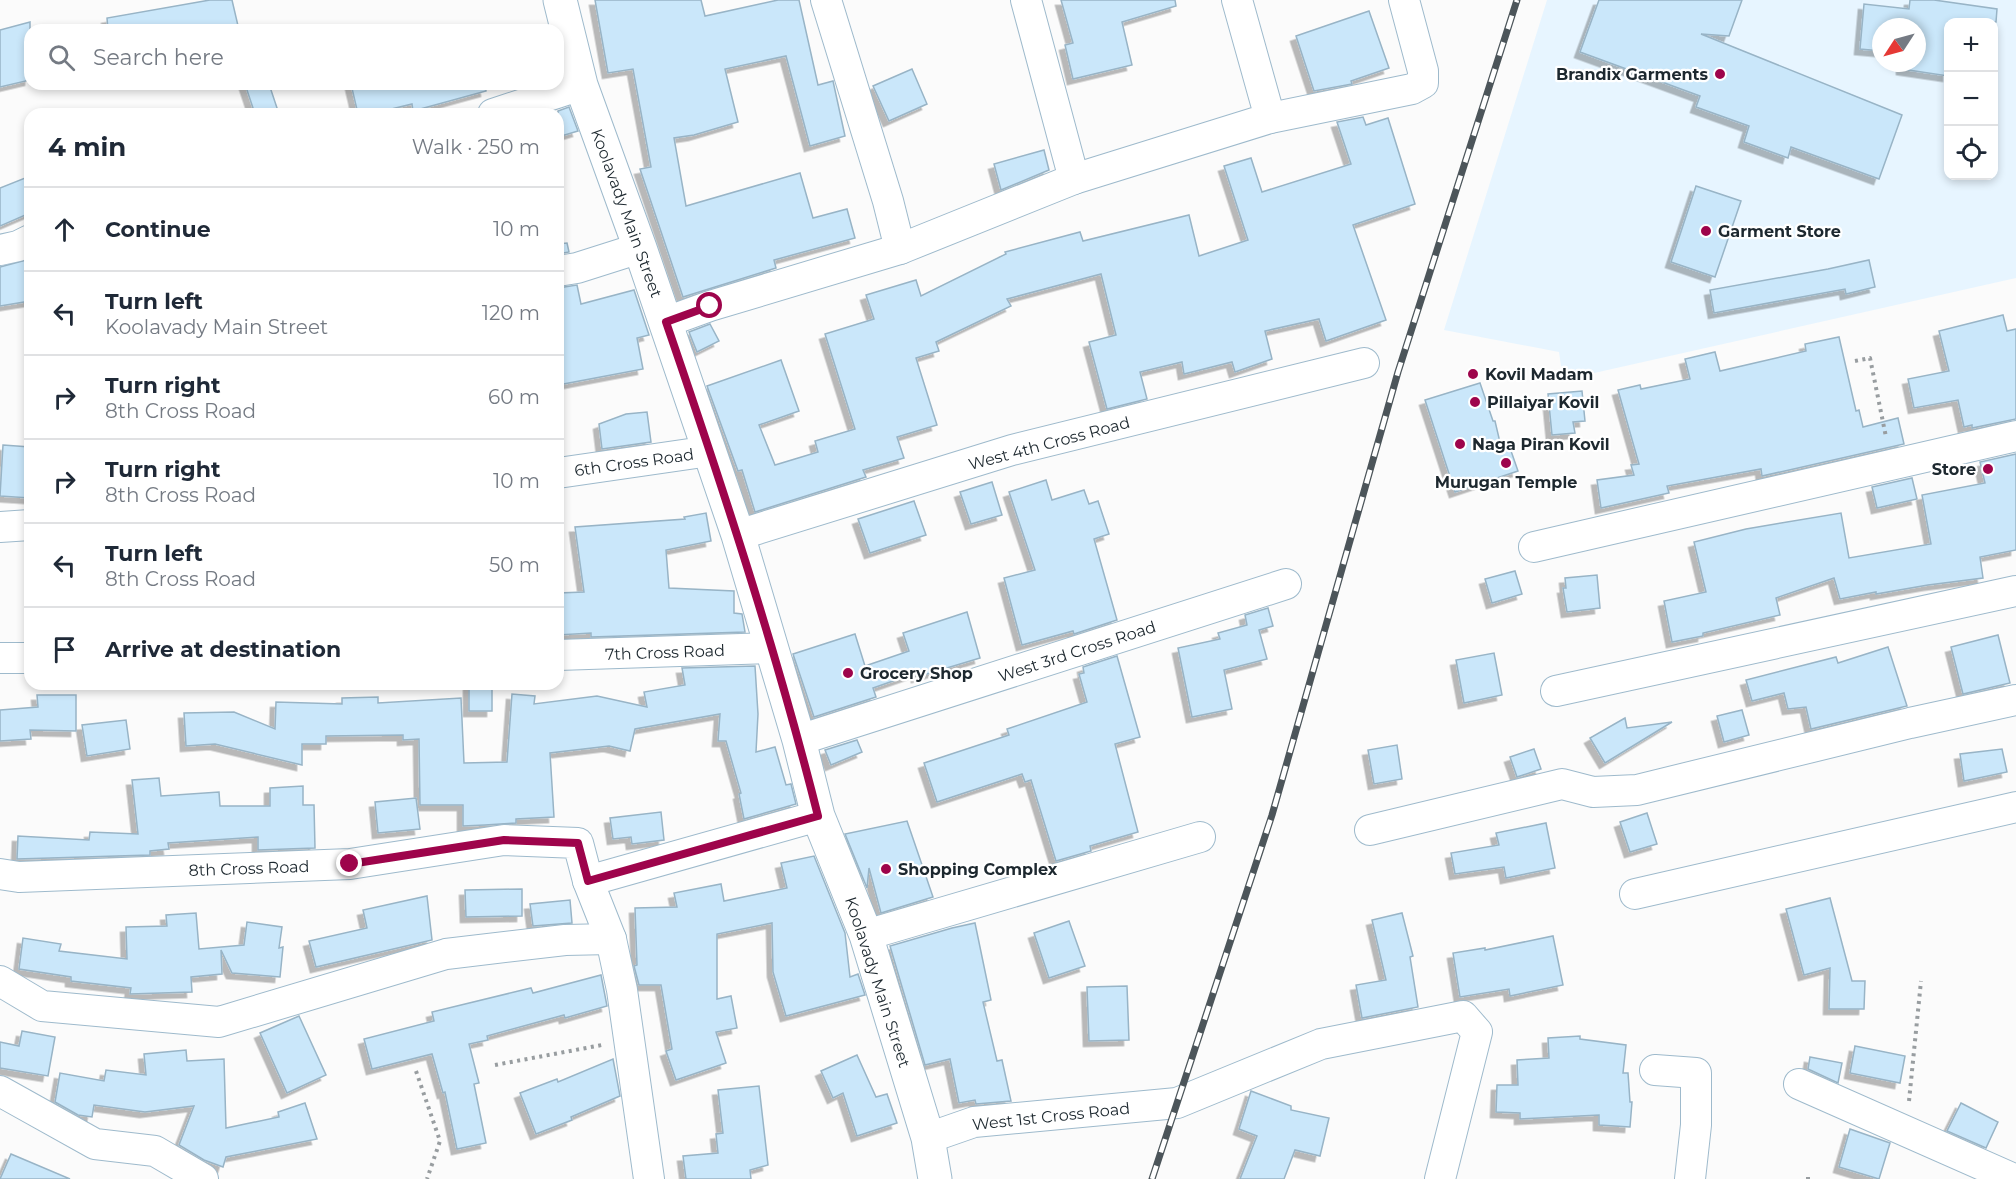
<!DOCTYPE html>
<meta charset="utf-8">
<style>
:root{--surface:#fff;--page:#f2f2f3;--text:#1f2937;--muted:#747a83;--line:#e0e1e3}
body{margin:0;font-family:Montserrat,sans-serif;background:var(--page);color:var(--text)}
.controls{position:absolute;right:18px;top:18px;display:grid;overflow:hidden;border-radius:12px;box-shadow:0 3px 9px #0003}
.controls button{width:54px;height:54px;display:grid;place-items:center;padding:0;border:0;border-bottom:2px solid var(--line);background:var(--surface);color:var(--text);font:30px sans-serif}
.compass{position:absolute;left:1872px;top:18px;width:54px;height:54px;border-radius:50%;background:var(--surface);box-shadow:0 3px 9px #0003;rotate:234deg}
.stop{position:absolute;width:18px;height:18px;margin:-14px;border:4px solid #9e044b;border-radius:50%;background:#fff}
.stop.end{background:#9e044b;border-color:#fff;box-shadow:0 2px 6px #0008}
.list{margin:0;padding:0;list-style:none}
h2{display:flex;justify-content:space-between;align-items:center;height:78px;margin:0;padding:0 24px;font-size:26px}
h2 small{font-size:20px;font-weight:400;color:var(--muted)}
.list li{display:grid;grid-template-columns:39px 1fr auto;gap:18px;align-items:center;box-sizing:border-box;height:84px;padding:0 24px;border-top:2px solid var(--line)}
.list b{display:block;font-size:22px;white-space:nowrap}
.list p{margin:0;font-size:20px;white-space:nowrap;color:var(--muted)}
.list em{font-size:20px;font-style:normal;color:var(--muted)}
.icon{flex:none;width:33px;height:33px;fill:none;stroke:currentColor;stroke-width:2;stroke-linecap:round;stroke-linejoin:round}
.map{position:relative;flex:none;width:2016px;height:1179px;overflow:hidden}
.search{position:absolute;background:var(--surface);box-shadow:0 3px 9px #0003;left:24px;top:24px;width:540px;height:66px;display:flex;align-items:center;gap:15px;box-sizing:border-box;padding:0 21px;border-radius:18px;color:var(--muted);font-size:22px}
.panel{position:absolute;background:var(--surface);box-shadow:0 3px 9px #0003;left:24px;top:108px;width:540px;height:582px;border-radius:18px}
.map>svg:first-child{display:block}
.built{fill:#e7f5ff;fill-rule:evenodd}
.building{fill:#cae7fa;stroke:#98b4c6;stroke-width:1.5;filter:url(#shadow)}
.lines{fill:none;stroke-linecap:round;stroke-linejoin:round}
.street-casing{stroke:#9ebacc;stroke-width:32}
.secondary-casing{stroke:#9ebacc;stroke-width:35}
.path{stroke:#989da0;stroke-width:4;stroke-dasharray:3 4.5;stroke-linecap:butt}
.street{stroke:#fff;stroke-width:30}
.secondary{stroke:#fff;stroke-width:33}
.rail-casing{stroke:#4c555a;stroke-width:7}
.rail{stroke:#fff;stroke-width:4.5;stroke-dasharray:14;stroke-linecap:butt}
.route{stroke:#9e044b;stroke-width:8}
.poi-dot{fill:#9e044b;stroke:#fff;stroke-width:2}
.labels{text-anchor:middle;stroke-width:4.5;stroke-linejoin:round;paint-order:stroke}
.poi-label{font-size:16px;font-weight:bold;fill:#1d282f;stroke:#fff;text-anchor:start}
.street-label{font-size:16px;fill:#1d282f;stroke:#fff}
</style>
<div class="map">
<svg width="2016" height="1179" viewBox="0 0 2016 1179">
<defs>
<filter id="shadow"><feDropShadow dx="-5.5" dy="5.5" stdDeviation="0" flood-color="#0004"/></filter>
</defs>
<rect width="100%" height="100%" fill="#fbfbfb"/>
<path class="built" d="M1547,0H2016V278L1563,380L1559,352L1444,330ZM1948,22H1994V176H1948ZM1881,27H1917V63H1881Z"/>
<g class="building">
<polygon points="210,0 232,0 239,30 108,30 107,18"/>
<polygon points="595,0 701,0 705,16 778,0 799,0 818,85 833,81 845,136 810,146 786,56 725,69 738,122 694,135 674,138 686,206 800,173 813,218 847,209 855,238 774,260 776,268 683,297 640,169 651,167 633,69 608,73"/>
<polygon points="1061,0 1175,0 1176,6 1122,22 1132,65 1073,79 1065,45 1073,43"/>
<polygon points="1599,0 1742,0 1729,36 1701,34 1902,115 1879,179 1791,147 1788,158 1744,142 1749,126 1696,107 1700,96 1580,52"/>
<polygon points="1910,0 1934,0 1997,9 1996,22 1948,22 1948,76 1902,69 1902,63 1917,63 1917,27 1881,27 1881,51 1860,49 1864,4 1909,9"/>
<polygon points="1369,11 1389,68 1351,81 1352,84 1314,91 1296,36"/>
<polygon points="30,22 30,80 0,87 0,30"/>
<polygon points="912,69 927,104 889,121 873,86"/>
<polygon points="245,84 269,84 279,114 255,114"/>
<polygon points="351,84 485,84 486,91 413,111 412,104 371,114 358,114"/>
<polygon points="569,107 578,131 558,137 558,111"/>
<polygon points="1363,117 1366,125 1388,118 1415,204 1353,225 1386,320 1326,341 1319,319 1265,331 1272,359 1235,372 1232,362 1184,374 1182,362 1140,372 1147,399 1107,409 1089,342 1116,335 1101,274 1007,299 1011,306 936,342 939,351 916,358 937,425 897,437 904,458 863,470 866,477 755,512 742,470 738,471 707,386 781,360 799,411 759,425 775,465 818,452 815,441 855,429 825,334 874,319 866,295 916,280 921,296 1006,254 1005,252 1080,232 1083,241 1189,215 1199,256 1248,240 1224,166 1251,158 1262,192 1351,164 1337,122"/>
<polygon points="1044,150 1049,170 1001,190 994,164"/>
<polygon points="30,176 30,213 0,226 0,188"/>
<polygon points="1696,186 1741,201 1715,277 1671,262"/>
<polygon points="567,243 569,252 558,254 558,244"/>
<polygon points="30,259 30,301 0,306 0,267"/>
<polygon points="1869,260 1875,287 1846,294 1845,289 1714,313 1710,290 1828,269"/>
<polygon points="577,285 581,304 634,290 649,335 637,338 643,369 558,385 558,288"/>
<polygon points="2003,315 2007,331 2016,329 2016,419 1972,428 1972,425 1964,427 1958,400 1914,408 1908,379 1949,371 1939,331"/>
<polygon points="710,324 719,341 697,352 689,332"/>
<polygon points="1839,337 1856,411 1859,410 1863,427 1898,418 1904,444 1762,476 1761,469 1667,486 1669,493 1601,508 1597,480 1634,475 1631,465 1639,464 1618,390 1640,385 1641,389 1690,379 1685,359 1715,352 1720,371 1806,351 1805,344"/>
<polygon points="1480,383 1493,421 1495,421 1502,451 1510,448 1518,471 1455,492 1425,400"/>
<polygon points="1582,391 1585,421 1573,422 1575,433 1552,435 1548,394"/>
<polygon points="647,412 651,442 602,449 599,424 626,414"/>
<polygon points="3,445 30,447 30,498 0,496"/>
<polygon points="2016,454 2016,550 1980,557 1983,578 1928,585 1876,594 1876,592 1840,599 1834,578 1776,598 1780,615 1703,633 1703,636 1672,642 1664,601 1706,592 1694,542 1746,529 1841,513 1849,558 1931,544 1922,495 1985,483 1980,462"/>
<polygon points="1912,478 1917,499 1877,508 1872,487"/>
<polygon points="1046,480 1052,500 1084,490 1089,504 1098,501 1109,534 1094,539 1117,620 1074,634 1073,631 1022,645 1004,578 1035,570 1009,492"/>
<polygon points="992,482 1002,515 971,524 960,492"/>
<polygon points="914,501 926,535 870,553 858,519"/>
<polygon points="706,513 711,541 666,550 669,588 734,591 734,613 742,614 745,632 591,637 591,633 558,635 558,593 584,592 575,527 685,519 684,517"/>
<polygon points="1515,571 1522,594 1492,603 1485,579"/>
<polygon points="1597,575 1600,608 1567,612 1563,588 1566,588 1565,578"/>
<polygon points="1268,608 1273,626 1259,630 1267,659 1224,670 1232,709 1192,717 1178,648 1220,639 1218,633 1247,625 1245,615"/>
<polygon points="967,612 980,658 917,677 916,673 873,688 876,697 814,717 793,654 855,634 865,666 909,651 903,633"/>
<polygon points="1998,635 2010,683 1963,694 1951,647"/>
<polygon points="1888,647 1907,706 1811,729 1806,707 1788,709 1784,693 1752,701 1746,680 1836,657 1838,663"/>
<polygon points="1494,653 1502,695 1464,703 1456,660"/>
<polygon points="1117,656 1140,737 1115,744 1138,832 1090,846 1091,851 1056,861 1031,780 1025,782 1022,774 937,802 924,763 1009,735 1007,729 1087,702 1079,674 1084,673 1083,667"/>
<polygon points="755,666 758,714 756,752 775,747 786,785 791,784 796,804 744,819 739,794 741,793 726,741 718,741 720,714 635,729 630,751 609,746 550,753 554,817 516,819 516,823 485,825 463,826 463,805 420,805 419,739 403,740 403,735 326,736 326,744 302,744 302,765 215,744 186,746 184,713 234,712 275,729 276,702 342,704 342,698 378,697 378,703 461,698 464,763 507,762 512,694 535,696 534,704 597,696 647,707 644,692 685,685 682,668"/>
<rect x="469" y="684" width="23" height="27"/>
<polygon points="37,695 76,695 76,731 30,730 31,739 0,741 0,710 38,707"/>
<polygon points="1742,710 1749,735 1724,742 1717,716"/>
<polygon points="1625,718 1627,728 1672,722 1605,763 1590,738"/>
<polygon points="126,720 130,749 87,756 82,725"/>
<polygon points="857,740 862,752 831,765 825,750"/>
<polygon points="1397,745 1402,779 1374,784 1368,750"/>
<polygon points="1534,749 1541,769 1517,777 1510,757"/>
<polygon points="2002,749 2007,772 1964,781 1960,754"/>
<polygon points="159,778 161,796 219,792 220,806 270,806 270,788 303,786 303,805 314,805 315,848 258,850 258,837 168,843 169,849 150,851 150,855 17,859 18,836 89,840 90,832 138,834 132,780"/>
<polygon points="416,798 420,829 378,833 375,802"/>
<polygon points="661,812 664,840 632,844 631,837 613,839 610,818"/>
<polygon points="1647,813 1657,844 1630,852 1620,822"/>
<polygon points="907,821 933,897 881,913 869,868 867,888 845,834"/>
<polygon points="1546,823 1555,868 1506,878 1504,867 1455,874 1451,853 1499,845 1496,833"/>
<polygon points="814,856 845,933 850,977 858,974 865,995 786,1016 773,972 772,923 717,934 717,999 731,996 737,1028 716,1032 726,1063 676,1080 666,1051 672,1049 661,985 639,985 634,966 637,965 635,908 677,907 674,893 721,884 724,901 787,888 781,863"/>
<polygon points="522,889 522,916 466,917 465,890"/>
<polygon points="427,896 432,940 316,967 309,941 367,928 363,910"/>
<polygon points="1830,898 1852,981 1865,981 1864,1009 1829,1009 1830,968 1804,975 1786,909"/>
<polygon points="570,900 572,923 533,926 530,904"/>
<polygon points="196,913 199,949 244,945 247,922 282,927 279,948 283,947 280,977 232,973 221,950 222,974 191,977 192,992 130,994 131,988 71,981 71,977 19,969 23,938 61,944 59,951 127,959 126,927 167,926 166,915"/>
<polygon points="1402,913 1413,956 1410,957 1418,1007 1362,1018 1356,985 1386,980 1372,920"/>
<polygon points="1069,921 1085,966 1049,978 1034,933"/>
<polygon points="975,923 991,1000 983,1002 997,1061 1002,1060 1011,1101 976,1104 975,1100 959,1103 950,1059 925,1065 890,946 952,928"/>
<polygon points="1553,936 1563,985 1510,996 1509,989 1460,997 1453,953 1485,948 1485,950"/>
<polygon points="601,975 607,1006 565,1018 564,1015 487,1036 488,1040 469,1044 479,1083 474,1084 486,1143 457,1149 445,1092 443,1093 432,1054 372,1069 364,1039 434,1021 432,1012 531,988 533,993"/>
<polygon points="1127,986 1129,1040 1089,1041 1087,987"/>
<polygon points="299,1016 326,1075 287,1093 260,1033"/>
<polygon points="22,1031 55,1037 48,1076 0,1068 0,1042 19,1046"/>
<polygon points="1580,1036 1580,1039 1626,1045 1623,1073 1628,1073 1630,1102 1632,1102 1630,1127 1599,1125 1599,1115 1520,1119 1520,1113 1496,1112 1497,1085 1518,1085 1517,1060 1549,1058 1548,1038"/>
<polygon points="1855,1046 1905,1056 1900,1083 1850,1073"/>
<polygon points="186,1050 187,1061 224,1059 226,1128 279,1117 278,1112 305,1103 317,1139 226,1157 223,1167 204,1160 179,1145 194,1106 145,1112 94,1105 92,1117 78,1115 55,1102 60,1073 104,1081 106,1070 146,1075 144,1054"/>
<polygon points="857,1055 876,1097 887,1094 897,1123 857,1136 843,1093 833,1098 821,1071"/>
<polygon points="1810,1057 1842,1063 1838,1083 1808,1069"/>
<polygon points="613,1059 620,1096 571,1117 572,1120 536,1134 520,1093 557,1079 558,1082"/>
<polygon points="759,1086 768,1165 750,1170 751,1179 686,1179 683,1156 718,1153 716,1134 723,1133 718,1090"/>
<polygon points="1251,1091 1291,1106 1291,1110 1329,1118 1320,1156 1295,1150 1284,1179 1240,1179 1257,1136 1239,1129"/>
<polygon points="1961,1103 1998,1122 1986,1148 1947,1131"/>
<polygon points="1850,1129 1890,1143 1879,1179 1839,1167"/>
<polygon points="11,1154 70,1179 0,1179"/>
</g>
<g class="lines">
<defs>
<g id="street">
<polyline points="826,0 888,201 900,249"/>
<polyline points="1026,0 1074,179"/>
<polyline points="493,114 581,85"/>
<polyline points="1270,118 1412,89 1423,83 1423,71 1404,0"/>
<polyline points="0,250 18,246 30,240"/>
<polyline points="558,271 577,268 640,248"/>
<polyline points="666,322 710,306 900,249 1074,179 1270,118 1237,0"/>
<polyline points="558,473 710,451"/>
<polyline points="0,527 30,525"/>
<polyline points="738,535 1012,450 1364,363"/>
<polyline points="1534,547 2016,436"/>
<polyline points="558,655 771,648"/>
<polyline points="0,658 30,658"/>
<polyline points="1556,691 2016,591"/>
<polyline points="799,740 1286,584"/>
<polyline points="1370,830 1562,784 1593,792 1637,790 1910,723 2016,700"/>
<polyline points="0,874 19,877 350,864 504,840 578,843 588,881 611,939 622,990 649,1179"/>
<polyline points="588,881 818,816"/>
<polyline points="1635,894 2016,807"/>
<polyline points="866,935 1200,837"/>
<polyline points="0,981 42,1006 219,1022 446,954 565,940 611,939"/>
<polyline points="1655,1070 1696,1073 1696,1125 1690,1179"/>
<polyline points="1799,1084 2014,1179"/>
<polyline points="0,1091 95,1144 155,1151 203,1179"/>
<polyline points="928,1138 974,1122 1177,1103 1321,1044 1463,1016 1477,1032 1440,1179"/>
</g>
<polyline id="secondary" points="560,0 581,85 640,248 738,535 799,740 818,816 866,935 928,1138 935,1179"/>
</defs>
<use href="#street" class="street-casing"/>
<use href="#secondary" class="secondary-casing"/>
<g class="path">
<polyline points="1855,361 1870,358 1886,437"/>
<polyline points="495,1065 602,1045"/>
<polyline points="416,1071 440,1141 427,1179"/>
<polyline points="1909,1101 1921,981"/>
<polyline points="1808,1179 1808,1177"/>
</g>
<use href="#street" class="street"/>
<use href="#secondary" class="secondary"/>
<defs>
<polyline id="rail" points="1152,1179 1272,815 1398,372 1517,0"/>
</defs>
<use href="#rail" class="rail-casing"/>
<use href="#rail" class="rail"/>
</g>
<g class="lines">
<path class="route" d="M350,864L504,840L578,843L588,881L818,816C776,649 722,485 666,322L710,306"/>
</g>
<g class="poi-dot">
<circle cx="1720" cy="74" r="6"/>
<circle cx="1706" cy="231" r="6"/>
<circle cx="1473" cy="374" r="6"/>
<circle cx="1475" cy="402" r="6"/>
<circle cx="1460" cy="444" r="6"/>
<circle cx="1506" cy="463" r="6"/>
<circle cx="1988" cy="469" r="6"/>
<circle cx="848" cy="673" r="6"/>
<circle cx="886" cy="869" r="6"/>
</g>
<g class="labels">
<g class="poi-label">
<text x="1708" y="80" text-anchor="end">Brandix Garments</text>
<text x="1718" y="237">Garment Store</text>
<text x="1485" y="380">Kovil Madam</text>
<text x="1487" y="408">Pillaiyar Kovil</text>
<text x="1472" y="450">Naga Piran Kovil</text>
<text x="1976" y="475" text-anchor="end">Store</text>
<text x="1506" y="488" text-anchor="middle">Murugan Temple</text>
<text x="860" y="679">Grocery Shop</text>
<text x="898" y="875">Shopping Complex</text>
</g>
<g class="street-label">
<text transform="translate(627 213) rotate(70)" y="6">Koolavady Main Street</text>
<text transform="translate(1049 443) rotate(-15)" y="6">West 4th Cross Road</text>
<text transform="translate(634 462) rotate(-8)" y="6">6th Cross Road</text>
<text transform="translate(1077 651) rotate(-18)" y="6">West 3rd Cross Road</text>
<text transform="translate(665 652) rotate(-2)" y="6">7th Cross Road</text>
<text transform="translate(249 868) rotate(-2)" y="6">8th Cross Road</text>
<text transform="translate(878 982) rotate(72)" y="6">Koolavady Main Street</text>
<text transform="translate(1051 1116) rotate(-6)" y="6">West 1st Cross Road</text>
</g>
</g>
</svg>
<div class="controls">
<button>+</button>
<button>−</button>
<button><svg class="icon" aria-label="locate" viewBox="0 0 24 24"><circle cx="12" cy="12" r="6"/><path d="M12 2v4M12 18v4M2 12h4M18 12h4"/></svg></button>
</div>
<svg class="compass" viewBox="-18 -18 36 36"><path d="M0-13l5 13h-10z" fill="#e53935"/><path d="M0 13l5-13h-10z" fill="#747a83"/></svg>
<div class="stop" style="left:710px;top:306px"></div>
<div class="stop end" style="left:350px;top:864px"></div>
<div class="search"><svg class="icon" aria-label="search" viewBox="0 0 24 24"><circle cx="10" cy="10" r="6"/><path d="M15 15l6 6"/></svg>Search here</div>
<section class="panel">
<h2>4 min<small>Walk · 250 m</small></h2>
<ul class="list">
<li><svg class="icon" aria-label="ahead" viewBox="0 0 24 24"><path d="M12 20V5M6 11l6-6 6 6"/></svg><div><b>Continue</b></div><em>10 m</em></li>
<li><svg class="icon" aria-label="left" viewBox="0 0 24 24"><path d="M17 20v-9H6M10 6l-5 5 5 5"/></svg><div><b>Turn left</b><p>Koolavady Main Street</p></div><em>120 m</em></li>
<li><svg class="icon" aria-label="right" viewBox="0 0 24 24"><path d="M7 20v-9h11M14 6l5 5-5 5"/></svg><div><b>Turn right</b><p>8th Cross Road</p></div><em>60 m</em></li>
<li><svg class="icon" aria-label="right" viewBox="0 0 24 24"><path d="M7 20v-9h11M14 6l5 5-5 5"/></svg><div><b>Turn right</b><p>8th Cross Road</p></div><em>10 m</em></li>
<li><svg class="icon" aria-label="left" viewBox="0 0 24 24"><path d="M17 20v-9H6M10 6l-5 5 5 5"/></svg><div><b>Turn left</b><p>8th Cross Road</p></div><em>50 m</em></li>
<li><svg class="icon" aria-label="arrive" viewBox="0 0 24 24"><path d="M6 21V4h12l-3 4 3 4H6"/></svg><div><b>Arrive at destination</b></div></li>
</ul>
</section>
</div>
